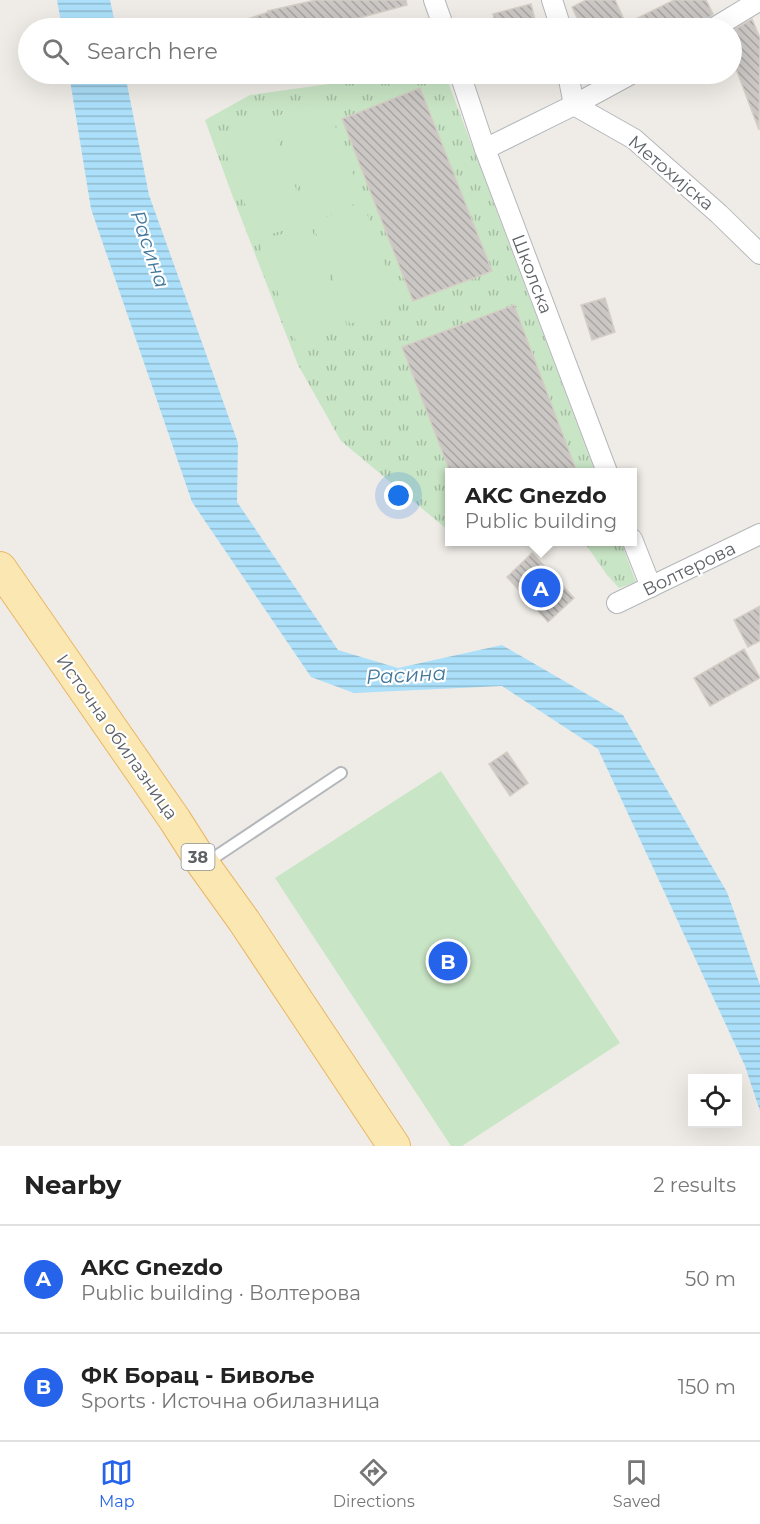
<!DOCTYPE html>
<meta charset="utf-8">
<style>
:root{--surface:#fff;--page:#f6f6f6;--text:#222;--muted:#767676;--line:#e0e0e0;--accent:#2563eb}
body{margin:0;font-family:Montserrat,sans-serif;background:var(--page);color:var(--text)}
.controls{position:absolute;right:18px;bottom:18px;display:grid;overflow:hidden;border-radius:0px;box-shadow:0 6px 24px #0002}
.controls button{width:54px;height:54px;display:grid;place-items:center;padding:0;border:0;border-bottom:2px solid var(--line);background:var(--surface);color:var(--text);font:30px sans-serif}
.you{position:absolute;left:399px;top:496px;width:21px;height:21px;margin:-15px;border:4px solid #fff;border-radius:50%;background:#1a73e8;box-shadow:0 0 0 9px #1a73e833}
.badge{display:grid;place-items:center;width:39px;height:39px;border-radius:50%;background:var(--accent);color:#fff;font-size:20px;font-weight:700}
.pin{position:absolute;translate:-50% -50%;border:3px solid #fff;box-shadow:0 2px 6px #0006}
.popup{position:absolute;left:445px;top:468px;width:192px;height:78px;box-sizing:border-box;display:grid;place-content:center;border-radius:0px;background:var(--surface);filter:drop-shadow(0 2px 4px #0005);font-size:20px;white-space:nowrap;color:var(--muted)}
.popup b{font-size:22px;color:var(--text)}
.popup::after{content:'';position:absolute;left:50%;top:100%;margin-left:-12px;border:12px solid transparent;border-top-color:var(--surface)}
.list{margin:0;padding:0;list-style:none}
h2{display:flex;justify-content:space-between;align-items:center;height:78px;margin:0;padding:0 24px;font-size:26px}
h2 small{font-size:20px;font-weight:400;color:var(--muted)}
.list li{display:grid;grid-template-columns:39px 1fr auto;gap:18px;align-items:center;box-sizing:border-box;height:108px;padding:0 24px;border-top:2px solid var(--line)}
.list b{display:block;font-size:22px;white-space:nowrap}
.list p{margin:0;font-size:20px;white-space:nowrap;color:var(--muted)}
.list em{font-size:20px;font-style:normal;color:var(--muted)}
.icon{flex:none;width:33px;height:33px;fill:none;stroke:currentColor;stroke-width:2;stroke-linecap:round;stroke-linejoin:round}
.map{position:relative;flex:none;width:760px;height:1146px;overflow:hidden}
.search{position:absolute;background:var(--surface);box-shadow:0 6px 24px #0002;left:18px;right:18px;top:18px;height:66px;display:flex;align-items:center;gap:15px;box-sizing:border-box;padding:0 21px;border-radius:33px;color:var(--muted);font-size:22px}
.sheet{height:294px;background:var(--surface)}
nav{display:flex;justify-content:space-around;align-items:center;box-sizing:border-box;height:84px;border-top:2px solid var(--line);background:var(--surface);font-size:16px;color:var(--muted)}
nav a{display:grid;justify-items:center;gap:3px}
nav .on{color:var(--accent)}
.map>svg:first-child{display:block}
.grass{fill:url(#grass-tufts)}
.garden{fill:#c8e5c5}
.water{fill:url(#water-rules)}
.building{fill:url(#building-back-hatch);stroke:#d4cec5;stroke-width:1.5}
.lines{fill:none;stroke-linecap:round;stroke-linejoin:round}
.lane-casing{stroke:#b4b7ba;stroke-width:14}
.street-casing{stroke:#b4b7ba;stroke-width:22}
.primary-casing{stroke:#e9b766;stroke-width:34}
.lane{stroke:#fff;stroke-width:10}
.street{stroke:#fff;stroke-width:20}
.primary{stroke:#fae7b1;stroke-width:32}
.labels{text-anchor:middle;stroke-width:4.5;stroke-linejoin:round;paint-order:stroke}
.shield{fill:#fff;stroke:#8e9194;stroke-width:1.5}
.shield-label{font-size:16px;font-weight:bold;fill:#5e6266}
.street-label{font-size:18px;fill:#5e6266;stroke:#fff}
.water-label{font-size:20px;font-style:italic;fill:#43779b;stroke:#fff}
</style>
<div class="map">
<svg width="760" height="1146" viewBox="0 0 760 1146">
<defs>
<pattern id="grass-tufts" width="24" height="20" patternUnits="userSpaceOnUse" patternTransform="scale(1.5)"><rect width="24" height="20" fill="#c8e5c5"/><path d="M3 7l-1-3M5 7V3M7 7l1-3M15 17l-1-3M17 17v-4M19 17l1-3" fill="none" stroke="#a6bda4"/></pattern>
<pattern id="water-rules" width="6" height="5" patternUnits="userSpaceOnUse" patternTransform="scale(1.5)"><rect width="6" height="5" fill="#ace0fa"/><path d="M0 2.5h6" fill="none" stroke="#8fb9ce"/></pattern>
<pattern id="building-back-hatch" width="6" height="6" patternUnits="userSpaceOnUse" patternTransform="scale(1.5)"><rect width="6" height="6" fill="#cbc7c4"/><path d="M-1 5l2 2M0 0l6 6M5-1l2 2" fill="none" stroke="#a8a5a3"/></pattern>
</defs>
<rect width="100%" height="100%" fill="#efece7"/>
<g class="grass">
<polygon points="400,74 445,74 595,472 450,472 449,531 341,441 298,365 231,192 205,120 250,95"/>
<polygon points="584,542 621,542 636,582 619,588 607,575"/>
</g>
<g class="garden">
<polygon points="325,99 363,201 312,219 274,117"/>
<polygon points="270,118 308,221 258,239 220,137"/>
<polygon points="363,203 400,306 350,324 312,222"/>
<polygon points="310,224 347,326 297,344 259,242"/>
<polygon points="441,771 620,1043 462,1146 451,1146 275,878"/>
</g>
<g class="water">
<polygon points="57,0 110,0 116,28 62,28"/>
<polygon points="69,74 125,74 149,195 238,443 237,502 338,650 398,668 502,645 623,715 727,892 760,985 760,1111 745,1066 598,749 502,686 354,693 311,677 192,502 91,209"/>
</g>
<g class="building">
<polygon points="316,0 406,0 407,5 322,28 230,28 229,25 269,12 268,11"/>
<polygon points="586,0 615,0 626,24 674,0 706,0 713,14 704,22 702,28 582,28 572,7"/>
<polygon points="531,4 537,28 496,28 493,14"/>
<polygon points="752,19 760,38 759,130 732,58 732,31"/>
<polygon points="420,88 492,271 413,301 342,119"/>
<polygon points="605,298 615,332 592,340 581,305"/>
<polygon points="514,305 577,472 450,472 402,347"/>
<polygon points="532,553 574,598 548,622 507,577"/>
<polygon points="760,606 760,641 748,647 734,620"/>
<polygon points="744,649 760,678 710,706 694,678"/>
<polygon points="507,752 528,783 510,796 489,764"/>
</g>
<g class="lines">
<defs>
<polyline id="lane" points="206,863 341,773"/>
<g id="street">
<polyline points="434,0 444,28"/>
<polyline points="552,0 561,28"/>
<polyline points="714,28 760,0"/>
<polyline points="460,74 485,149 607,472"/>
<polyline points="568,74 574,105 631,74"/>
<polyline points="485,149 574,105 634,139 719,214 760,254"/>
<polyline points="632,539 651,587"/>
<polyline points="617,603 760,534"/>
</g>
<polyline id="primary" points="0,568 175,820 203,864 244,921 394,1146"/>
</defs>
<use href="#lane" class="lane-casing"/>
<use href="#street" class="street-casing"/>
<use href="#primary" class="primary-casing"/>
<use href="#lane" class="lane"/>
<use href="#street" class="street"/>
<use href="#primary" class="primary"/>
</g>
<g class="labels">
<rect class="shield" x="181.5" y="844" width="33" height="26" rx="4.5"/>
<g class="shield-label">
<text x="198" y="863">38</text>
</g>
<g class="street-label">
<text transform="translate(671 173) rotate(40)" y="6">Метохијска</text>
<text transform="translate(532 274) rotate(69)" y="6">Школска</text>
<text transform="translate(689 569) rotate(-26)" y="6">Волтерова</text>
<text transform="translate(117 737) rotate(55)" y="6">Источна обилазница</text>
</g>
<g class="water-label">
<text transform="translate(150 249) rotate(71)" y="7">Расина</text>
<text transform="translate(406 675) rotate(-3)" y="7">Расина</text>
</g>
</g>
</svg>
<div class="controls">
<button><svg class="icon" aria-label="locate" viewBox="0 0 24 24"><circle cx="12" cy="12" r="6"/><path d="M12 2v4M12 18v4M2 12h4M18 12h4"/></svg></button>
</div>
<div class="you"></div>
<div class="pin badge" style="left:541px;top:588px">A</div>
<div class="popup"><b>AKC Gnezdo</b>Public building</div>
<div class="pin badge" style="left:448px;top:961px">B</div>
<div class="search"><svg class="icon" aria-label="search" viewBox="0 0 24 24"><circle cx="10" cy="10" r="6"/><path d="M15 15l6 6"/></svg>Search here</div>
</div>
<section class="sheet">
<h2>Nearby<small>2 results</small></h2>
<ul class="list">
<li><span class="badge">A</span><div><b>AKC Gnezdo</b><p>Public building · Волтерова</p></div><em>50 m</em></li>
<li><span class="badge">B</span><div><b>ФК Борац - Бивоље</b><p>Sports · Источна обилазница</p></div><em>150 m</em></li>
</ul>
</section>
<nav>
<a class="on"><svg class="icon" aria-label="map" viewBox="0 0 24 24"><path d="M3 6l6-2 6 2 6-2v14l-6 2-6-2-6 2zM9 4v14M15 6v14"/></svg>Map</a>
<a><svg class="icon" aria-label="directions" viewBox="0 0 24 24"><path d="M12 3l9 9-9 9-9-9zM9 14v-3h6M13 9l2 2-2 2"/></svg>Directions</a>
<a><svg class="icon" aria-label="saved" viewBox="0 0 24 24"><path d="M7 4h10v16l-5-4-5 4z"/></svg>Saved</a>
</nav>
